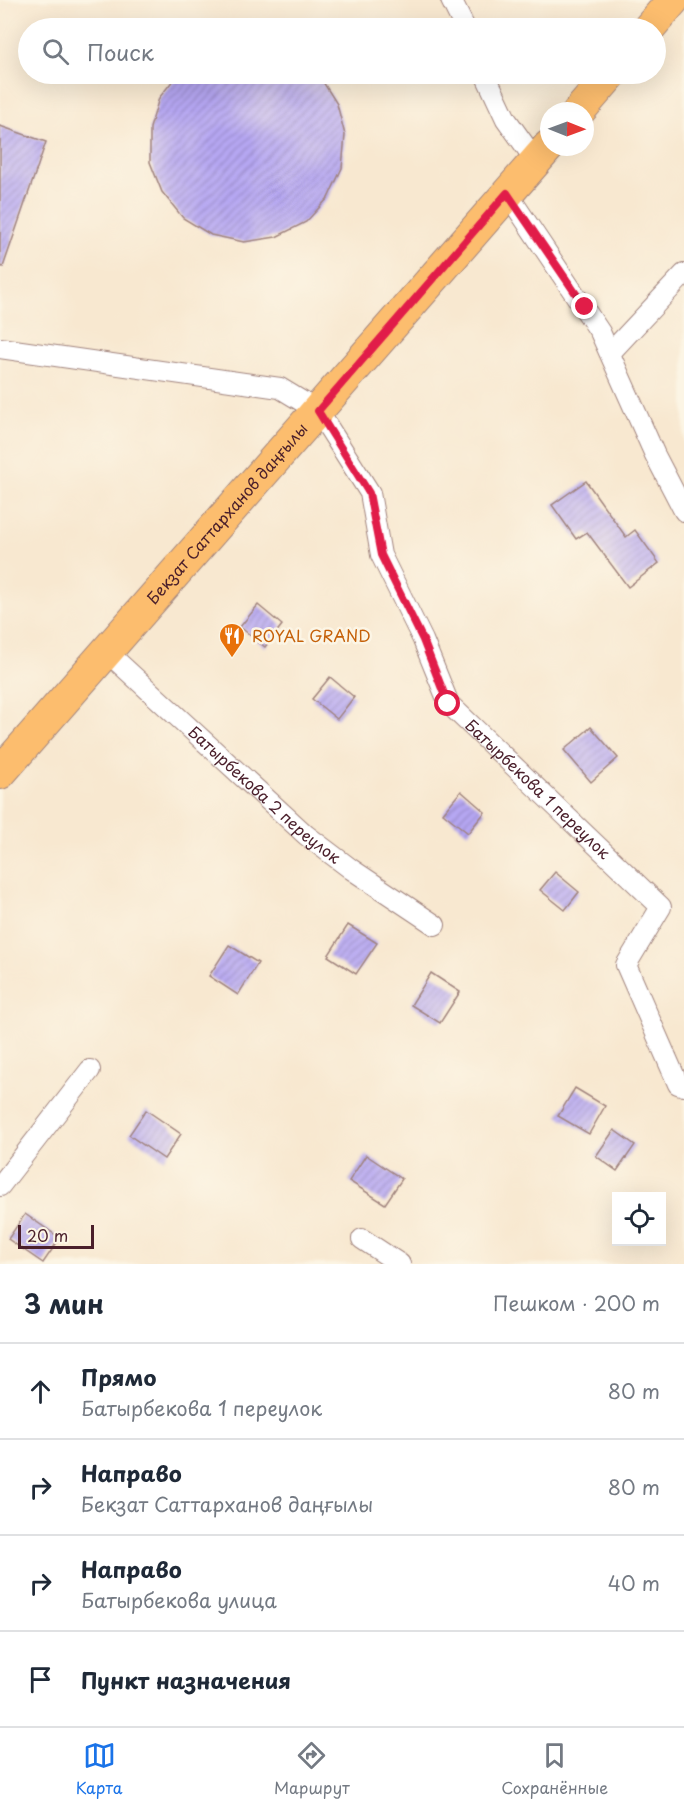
<!DOCTYPE html>
<html lang="ru">
<meta charset="utf-8">
<style>
:root{--surface:#fff;--page:#f2f2f3;--text:#1f2937;--muted:#747a83;--line:#e0e1e3;--accent:#1a73e8}
body{margin:0;font-family:"Playpen Sans",sans-serif;background:var(--page);color:var(--text)}
.controls{position:absolute;right:18px;bottom:18px;display:grid;overflow:hidden;border-radius:0px;box-shadow:0 6px 24px #0002}
.controls button{width:54px;height:54px;display:grid;place-items:center;padding:0;border:0;border-bottom:2px solid var(--line);background:var(--surface);color:var(--text);font:30px sans-serif}
.compass{position:absolute;left:540px;top:102px;width:54px;height:54px;border-radius:50%;background:var(--surface);box-shadow:0 6px 24px #0002;rotate:91deg}
.scale{position:absolute;left:18px;bottom:15px;width:76px;box-sizing:border-box;padding-left:6px;border:3px solid #4a1f2b;border-top:0;font-size:16px;line-height:21px;white-space:nowrap;color:#4a1f2b;-webkit-text-stroke:4px #fcf5e5;paint-order:stroke}
.stop{position:absolute;width:18px;height:18px;margin:-14px;border:4px solid #e11d48;border-radius:50%;background:#fff}
.stop.end{background:#e11d48;border-color:#fff;box-shadow:0 2px 6px #0008}
.list{margin:0;padding:0;list-style:none}
h2{display:flex;justify-content:space-between;align-items:center;height:78px;margin:0;padding:0 24px;font-size:26px}
h2 small{font-size:20px;font-weight:400;color:var(--muted)}
.list li{display:grid;grid-template-columns:39px 1fr auto;gap:18px;align-items:center;box-sizing:border-box;height:96px;padding:0 24px;border-top:2px solid var(--line)}
.list b{display:block;font-size:22px;white-space:nowrap}
.list p{margin:0;font-size:20px;white-space:nowrap;color:var(--muted)}
.list em{font-size:20px;font-style:normal;color:var(--muted)}
.icon{flex:none;width:33px;height:33px;fill:none;stroke:currentColor;stroke-width:2;stroke-linecap:round;stroke-linejoin:round}
.map{position:relative;flex:none;width:684px;height:1264px;overflow:hidden}
.search{position:absolute;background:var(--surface);box-shadow:0 6px 24px #0002;left:18px;right:18px;top:18px;height:66px;display:flex;align-items:center;gap:15px;box-sizing:border-box;padding:0 21px;border-radius:33px;color:var(--muted);font-size:22px}
.sheet{height:462px;background:var(--surface)}
nav{display:flex;justify-content:space-around;align-items:center;box-sizing:border-box;height:84px;border-top:2px solid var(--line);background:var(--surface);font-size:16px;color:var(--muted)}
nav a{display:grid;justify-items:center;gap:3px}
nav .on{color:var(--accent)}
.map>svg:first-child{display:block}
.building{fill:url(#building-hatch)}
.lines{fill:none;stroke-linecap:round;stroke-linejoin:round}
.street-casing{stroke:#a1847e;stroke-width:22}
.primary-casing{stroke:#a1847e;stroke-width:34}
.street{stroke:#fff;stroke-width:20}
.primary{stroke:#fcbd6e;stroke-width:32}
.route{stroke:#e11d48;stroke-width:8}
.labels{text-anchor:middle;stroke-width:5;stroke-linejoin:round;paint-order:stroke}
.street-label{font-size:16px;fill:#4a1f2b;stroke:#fcf5e5}
.food-label{font-size:16px;fill:#c56008;stroke:#fcf5e5;text-anchor:start}
</style>
<div class="map">
<svg width="684" height="1264" viewBox="0 0 684 1264">
<defs>
<pattern id="building-hatch" width="6" height="6" patternUnits="userSpaceOnUse" patternTransform="scale(1.5)"><rect width="6" height="6" fill="#b6a7f3"/><path d="M-1 1l2-2M0 6l6-6M5 7l2-2" fill="none" stroke="#9687c5"/></pattern>
</defs>
<rect width="100%" height="100%" fill="#fcf5e5"/>
<filter id="ink" filterUnits="userSpaceOnUse"><feTurbulence type="fractalNoise" baseFrequency=".0167" numOctaves="2"/><feDisplacementMap in="SourceGraphic" scale="12" xChannelSelector="R" yChannelSelector="G"/><feConvolveMatrix kernelMatrix="1 2 1 2 8 2 1 2 1" color-interpolation-filters="sRGB"/></filter>
<filter id="wash" filterUnits="userSpaceOnUse"><feTurbulence type="fractalNoise" baseFrequency=".008" numOctaves="4" result="noise"/><feDisplacementMap in="SourceGraphic" scale="24" xChannelSelector="R" yChannelSelector="G"/><feGaussianBlur stdDeviation="1.35" result="paint"/><feColorMatrix in="noise" values="0 0 0 0 0 0 0 0 0 0 0 0 0 0 0 0 0 1.4 0 .05"/><feComposite in="paint" operator="in"/></filter>
<g filter="url(#wash)">
<rect width="100%" height="100%" fill="#f8e8d0"/>
<g id="blocks">
<g class="building">
<polygon points="178,74 315,74 320,77 337,104 345,135 342,168 328,198 306,222 276,237 244,242 211,235 183,218 162,192 150,162 150,128 159,98"/>
<polygon points="0,126 46,142 3,267 0,266"/>
<polygon points="586,481 626,537 635,530 659,563 628,587 587,532 576,539 552,505"/>
<polygon points="258,605 282,625 265,647 240,627"/>
<polygon points="330,677 354,697 337,719 312,699"/>
<polygon points="591,727 618,758 591,782 564,750"/>
<polygon points="461,791 485,812 468,833 443,813"/>
<polygon points="555,872 579,892 565,910 540,890"/>
<polygon points="348,925 377,943 356,974 328,956"/>
<polygon points="229,945 258,963 238,995 209,976"/>
<polygon points="431,973 460,992 440,1023 411,1005"/>
<polygon points="575,1088 605,1106 589,1134 558,1116"/>
<polygon points="146,1110 181,1134 164,1159 129,1135"/>
<polygon points="614,1130 635,1145 617,1171 596,1156"/>
<polygon points="366,1155 402,1179 385,1204 349,1181"/>
<polygon points="25,1214 60,1238 43,1263 8,1239"/>
</g>
</g>
</g>
<g filter="url(#ink)">
<use href="#blocks" fill-opacity="0" stroke="#a1847e" stroke-width="1.5"/>
<g class="lines">
<defs>
<g id="street">
<polyline points="451,0 465,28"/>
<polyline points="485,74 506,119 536,161"/>
<polyline points="507,193 600,332 655,455 684,511"/>
<path id="s1" d="M0,348L280,388L318,411L370,493L381,555L423,640L449,704L661,907L626,965L678,1084L684,1086"/>
<polyline points="610,353 684,274"/>
<path id="s2" d="M106,651L306,835L351,869L435,925"/>
<polyline points="0,1186 90,1070"/>
<polyline points="362,1239 400,1264"/>
</g>
<g id="primary">
<polyline points="649,28 673,0"/>
<polyline points="579,111 611,74"/>
<path id="s3" d="M0,773L549,146"/>
</g>
</defs>
<use href="#street" class="street-casing"/>
<use href="#primary" class="primary-casing"/>
<use href="#street" class="street"/>
<use href="#primary" class="primary"/>
</g>
</g>
<g class="lines" filter="url(#ink)">
<polyline class="route" points="448,704 423,640 381,555 369,493 318,411 507,193 585,307"/>
</g>
<defs>
<symbol id="restaurant-pin" viewBox="-11 -11 22 30"><path d="M0 17L-7.5 6A9.5 9.5 0 1 1 7.5 6Z" fill="#e8710a" stroke="#fcf5e5"/><path d="M-5-6h1v4h1v-4h1v4h1v-4h1v5L-1.5 .5V6h-2V.5L-5-1ZM5-6V6H3V1.5H1.5Q1.5-4 5-6Z" fill="#fff"/></symbol>
</defs>
<g fill-rule="evenodd">
<use href="#restaurant-pin" x="217" y="621" width="30" height="40"/>
</g>
<g class="labels">
<g class="street-label">
<text dy="6" stroke="none"><textPath href="#s3" startOffset="345">Бекзат Саттарханов даңғылы</textPath></text>
<text dy="6" stroke="none"><textPath href="#s1" startOffset="774">Батырбекова 1 переулок</textPath></text>
<text dy="6" stroke="none"><textPath href="#s2" startOffset="214">Батырбекова 2 переулок</textPath></text>
</g>
<g class="food-label">
<text x="252" y="642">ROYAL GRAND</text>
</g>
</g>
</svg>
<div class="controls">
<button><svg class="icon" aria-label="locate" viewBox="0 0 24 24"><circle cx="12" cy="12" r="6"/><path d="M12 2v4M12 18v4M2 12h4M18 12h4"/></svg></button>
</div>
<svg class="compass" viewBox="-18 -18 36 36"><path d="M0-13l5 13h-10z" fill="#e53935"/><path d="M0 13l5-13h-10z" fill="#747a83"/></svg>
<div class="scale">20 m</div>
<div class="stop" style="left:448px;top:704px"></div>
<div class="stop end" style="left:585px;top:307px"></div>
<div class="search"><svg class="icon" aria-label="search" viewBox="0 0 24 24"><circle cx="10" cy="10" r="6"/><path d="M15 15l6 6"/></svg>Поиск</div>
</div>
<section class="sheet">
<h2>3 мин<small>Пешком · 200 m</small></h2>
<ul class="list">
<li><svg class="icon" aria-label="ahead" viewBox="0 0 24 24"><path d="M12 20V5M6 11l6-6 6 6"/></svg><div><b>Прямо</b><p>Батырбекова 1 переулок</p></div><em>80 m</em></li>
<li><svg class="icon" aria-label="right" viewBox="0 0 24 24"><path d="M7 20v-9h11M14 6l5 5-5 5"/></svg><div><b>Направо</b><p>Бекзат Саттарханов даңғылы</p></div><em>80 m</em></li>
<li><svg class="icon" aria-label="right" viewBox="0 0 24 24"><path d="M7 20v-9h11M14 6l5 5-5 5"/></svg><div><b>Направо</b><p>Батырбекова улица</p></div><em>40 m</em></li>
<li><svg class="icon" aria-label="arrive" viewBox="0 0 24 24"><path d="M6 21V4h12l-3 4 3 4H6"/></svg><div><b>Пункт назначения</b></div></li>
</ul>
</section>
<nav>
<a class="on"><svg class="icon" aria-label="map" viewBox="0 0 24 24"><path d="M3 6l6-2 6 2 6-2v14l-6 2-6-2-6 2zM9 4v14M15 6v14"/></svg>Карта</a>
<a><svg class="icon" aria-label="directions" viewBox="0 0 24 24"><path d="M12 3l9 9-9 9-9-9zM9 14v-3h6M13 9l2 2-2 2"/></svg>Маршрут</a>
<a><svg class="icon" aria-label="saved" viewBox="0 0 24 24"><path d="M7 4h10v16l-5-4-5 4z"/></svg>Сохранённые</a>
</nav>
